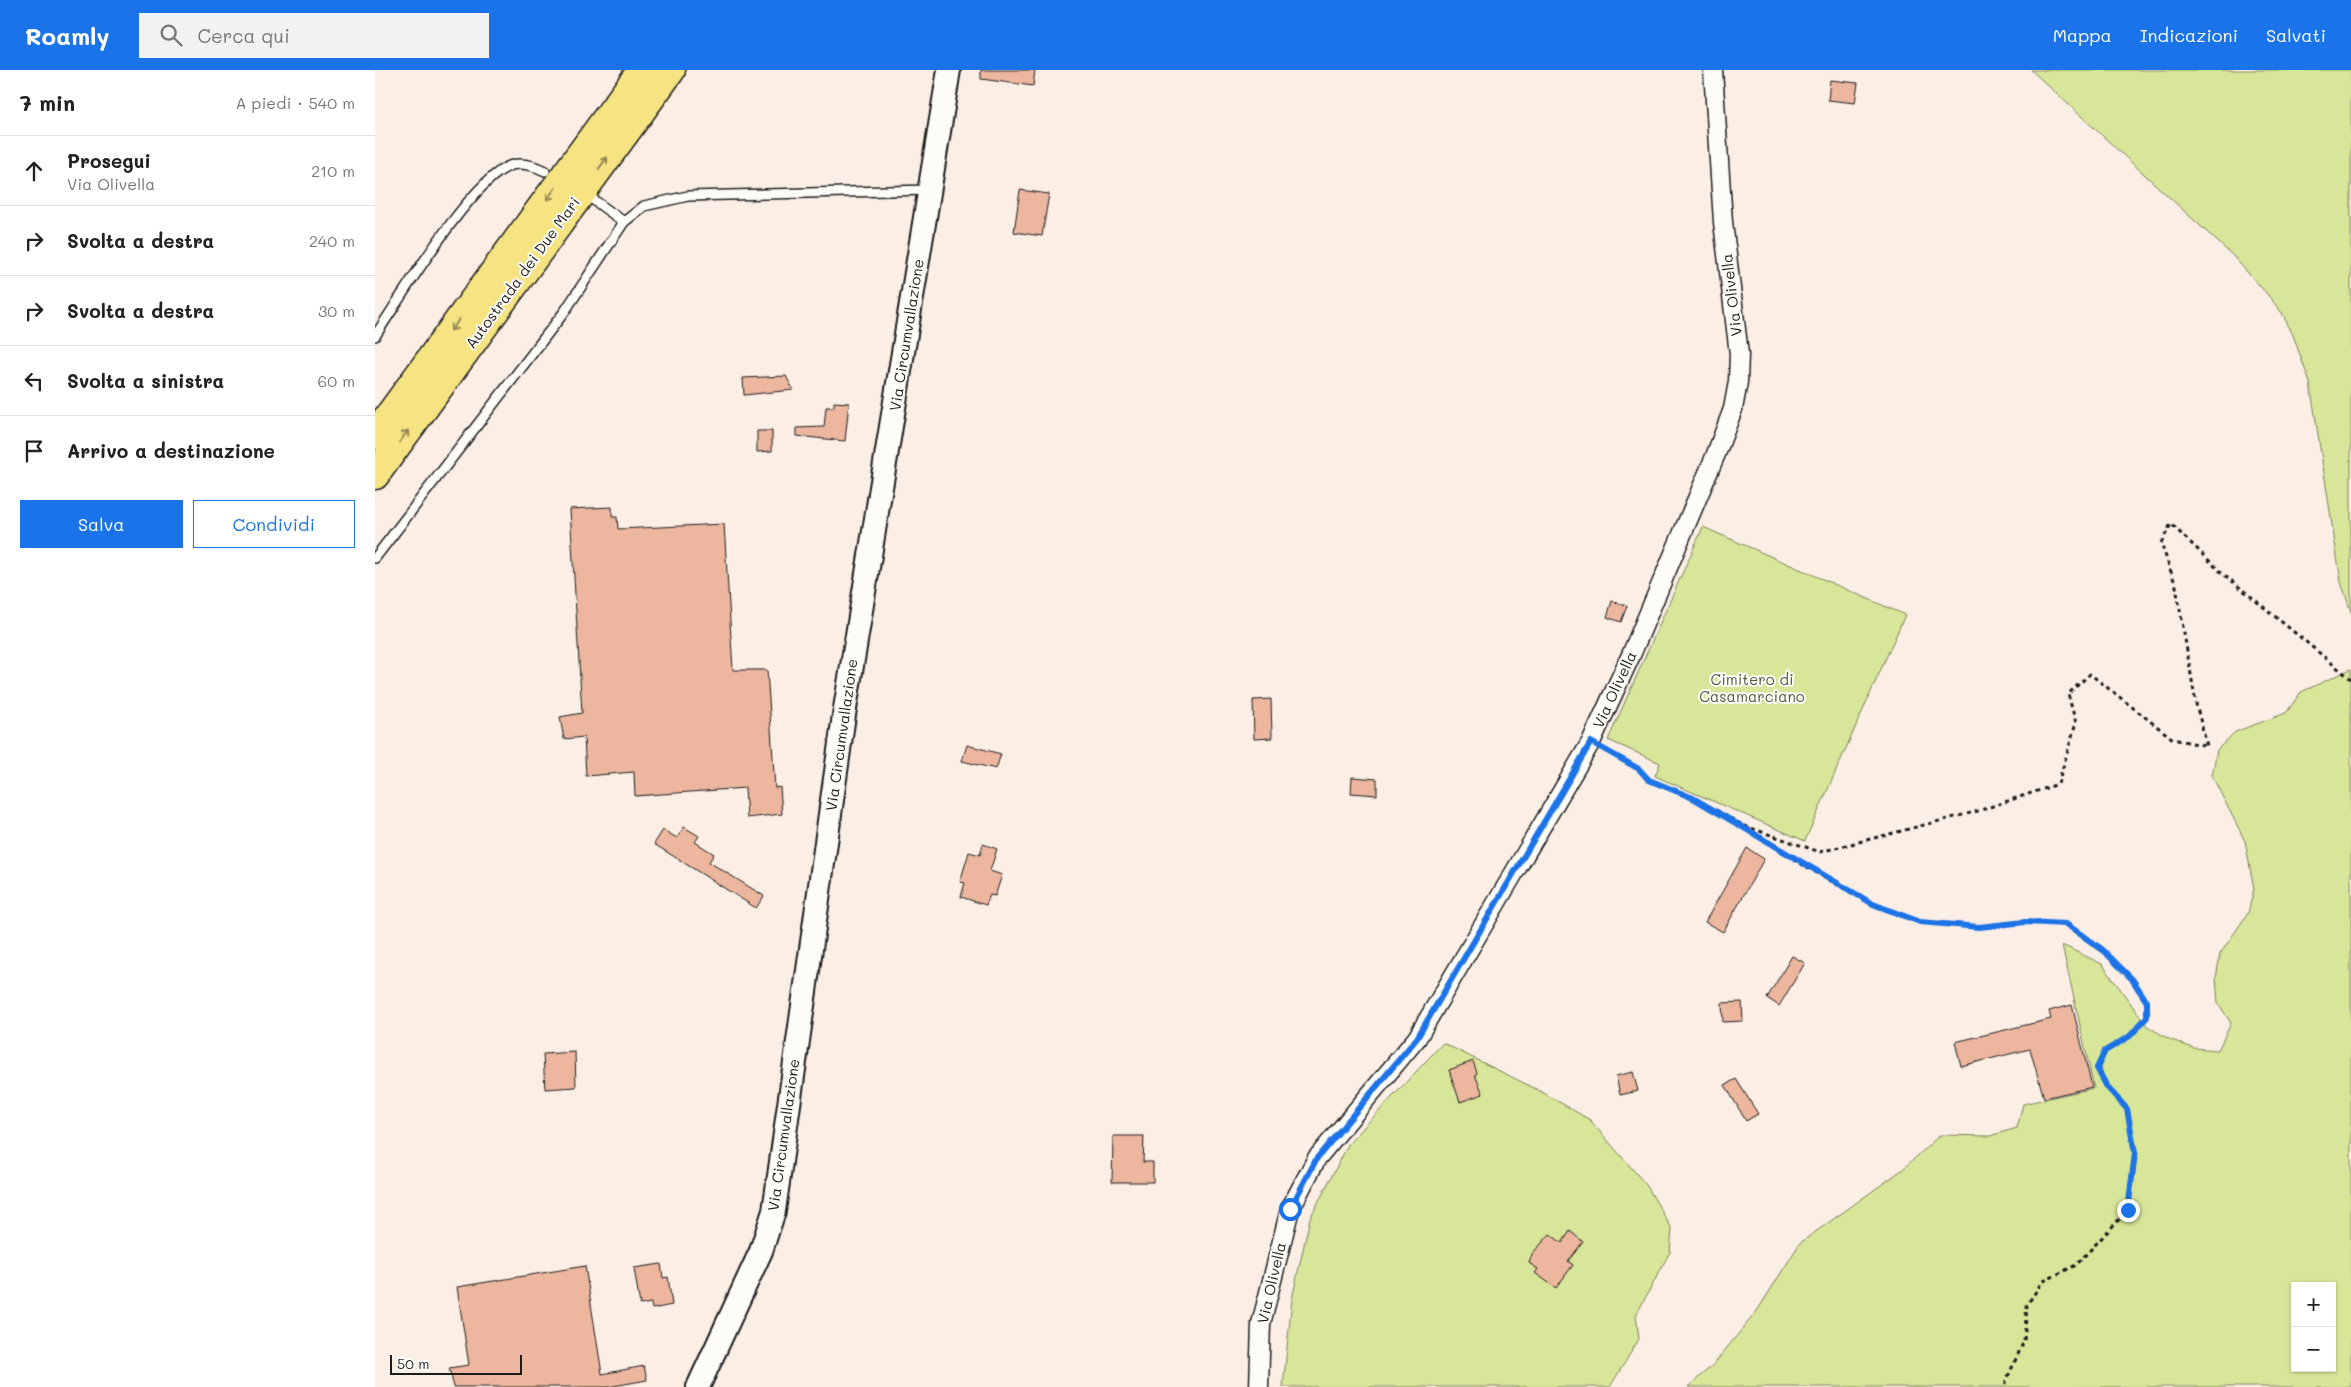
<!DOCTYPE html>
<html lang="it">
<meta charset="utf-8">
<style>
:root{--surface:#fff;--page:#f2f2f2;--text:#222;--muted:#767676;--line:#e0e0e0;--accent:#1a73e8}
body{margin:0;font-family:Mali,sans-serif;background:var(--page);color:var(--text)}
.controls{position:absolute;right:15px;bottom:15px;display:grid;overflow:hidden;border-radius:0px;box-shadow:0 1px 4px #0004}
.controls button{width:45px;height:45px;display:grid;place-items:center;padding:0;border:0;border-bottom:1px solid var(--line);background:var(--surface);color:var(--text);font:25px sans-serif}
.scale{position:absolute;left:15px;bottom:12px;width:132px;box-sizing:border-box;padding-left:5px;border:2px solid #1c1c1c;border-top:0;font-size:14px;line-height:18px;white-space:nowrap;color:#1c1c1c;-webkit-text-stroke:4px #fdfcf7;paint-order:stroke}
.stop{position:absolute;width:15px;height:15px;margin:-11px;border:4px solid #1a73e8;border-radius:50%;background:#fff}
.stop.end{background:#1a73e8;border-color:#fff;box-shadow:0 1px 5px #0008}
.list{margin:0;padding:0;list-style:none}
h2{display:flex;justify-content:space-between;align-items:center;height:65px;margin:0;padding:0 20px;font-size:21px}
h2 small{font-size:16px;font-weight:400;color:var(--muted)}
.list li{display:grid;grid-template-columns:32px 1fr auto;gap:15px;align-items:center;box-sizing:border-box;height:70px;padding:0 20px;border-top:1px solid var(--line)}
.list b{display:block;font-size:19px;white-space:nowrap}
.list p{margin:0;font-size:16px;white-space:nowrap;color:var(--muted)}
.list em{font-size:16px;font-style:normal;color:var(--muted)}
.actions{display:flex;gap:10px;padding:15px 20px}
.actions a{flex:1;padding:11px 0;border:1px solid var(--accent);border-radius:0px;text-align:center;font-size:18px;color:var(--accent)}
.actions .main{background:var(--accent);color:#fff}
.icon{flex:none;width:28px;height:28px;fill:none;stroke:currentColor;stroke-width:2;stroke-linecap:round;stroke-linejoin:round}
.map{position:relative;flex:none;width:1976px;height:1317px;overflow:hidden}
header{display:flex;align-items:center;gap:30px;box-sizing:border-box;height:70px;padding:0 25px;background:var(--accent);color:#fff}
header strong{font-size:24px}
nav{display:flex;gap:28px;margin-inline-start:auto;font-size:18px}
.search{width:350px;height:45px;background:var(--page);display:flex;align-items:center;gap:12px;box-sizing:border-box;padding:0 18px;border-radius:0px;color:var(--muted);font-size:19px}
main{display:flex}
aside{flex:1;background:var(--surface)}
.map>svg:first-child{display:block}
.green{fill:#d8e699;stroke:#7a815a;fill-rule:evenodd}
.building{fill:#ecb69f;stroke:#1c1c1c}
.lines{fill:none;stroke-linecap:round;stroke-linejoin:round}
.service-casing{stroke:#1c1c1c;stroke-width:12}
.minor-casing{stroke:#1c1c1c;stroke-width:21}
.tertiary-casing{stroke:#1c1c1c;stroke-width:26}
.motorway-casing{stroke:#1c1c1c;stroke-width:31}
.path{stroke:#1c1c1c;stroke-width:3;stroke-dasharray:4 4;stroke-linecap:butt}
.service{stroke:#fdfcf7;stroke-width:9}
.minor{stroke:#fdfcf7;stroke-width:18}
.tertiary{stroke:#fdfcf7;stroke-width:22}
.motorway{stroke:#f6e381;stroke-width:28}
.oneway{stroke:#948954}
.route{stroke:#1a73e8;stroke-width:6}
.labels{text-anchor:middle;stroke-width:4;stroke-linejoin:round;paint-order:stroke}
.street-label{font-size:15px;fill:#1c1c1c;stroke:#fdfcf7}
.park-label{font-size:15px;fill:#545942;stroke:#fdfcf7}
</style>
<header>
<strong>Roamly</strong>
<div class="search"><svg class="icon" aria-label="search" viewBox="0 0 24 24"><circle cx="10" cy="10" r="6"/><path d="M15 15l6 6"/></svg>Cerca qui</div>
<nav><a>Mappa</a><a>Indicazioni</a><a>Salvati</a></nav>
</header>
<main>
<aside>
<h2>7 min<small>A piedi · 540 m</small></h2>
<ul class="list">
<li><svg class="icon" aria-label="ahead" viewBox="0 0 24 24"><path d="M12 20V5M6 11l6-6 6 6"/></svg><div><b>Prosegui</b><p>Via Olivella</p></div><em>210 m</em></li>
<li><svg class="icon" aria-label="right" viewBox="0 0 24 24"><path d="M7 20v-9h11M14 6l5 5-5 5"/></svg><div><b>Svolta a destra</b></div><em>240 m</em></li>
<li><svg class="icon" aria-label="right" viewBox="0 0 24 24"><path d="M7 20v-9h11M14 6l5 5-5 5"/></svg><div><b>Svolta a destra</b></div><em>30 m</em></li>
<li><svg class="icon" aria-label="left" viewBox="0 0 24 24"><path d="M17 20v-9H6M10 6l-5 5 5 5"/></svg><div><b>Svolta a sinistra</b></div><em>60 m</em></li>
<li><svg class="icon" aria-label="arrive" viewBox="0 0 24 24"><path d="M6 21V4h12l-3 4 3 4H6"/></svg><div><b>Arrivo a destinazione</b></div></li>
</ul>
<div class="actions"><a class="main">Salva</a><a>Condividi</a></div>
</aside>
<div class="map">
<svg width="1976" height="1317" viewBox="0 0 1976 1317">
<rect width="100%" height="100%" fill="#faeee5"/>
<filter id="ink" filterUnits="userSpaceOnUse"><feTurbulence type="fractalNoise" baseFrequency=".02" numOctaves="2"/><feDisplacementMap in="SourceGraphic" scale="10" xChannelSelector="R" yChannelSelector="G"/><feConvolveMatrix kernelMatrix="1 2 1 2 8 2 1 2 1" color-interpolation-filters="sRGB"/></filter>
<g filter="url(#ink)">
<g class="green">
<polygon points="1656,0 1976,0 1976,542 1966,512 1935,313 1918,265 1907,243 1892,224 1857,185"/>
<polygon points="1328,457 1530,545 1430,771 1280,706 1285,693 1233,670"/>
<path d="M1976,599V1317H1313L1338,1295L1382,1241L1425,1173L1527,1100L1565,1065L1615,1066L1642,1058L1648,1034L1719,1018L1687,875L1727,894L1772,956L1794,969L1818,978L1843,980L1856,953L1843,933L1841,908L1845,884L1873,843L1879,819L1870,771L1837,706L1842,680L1860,662L1911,643L1926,622ZM1920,1216H1957V1298H1920Z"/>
<polygon points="1068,973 1167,1022 1215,1050 1272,1116 1297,1159 1295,1182 1261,1245 1264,1269 1235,1317 908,1317 917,1229 935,1148 974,1073"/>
</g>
<g class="building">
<polygon points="606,0 660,0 658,16 606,9"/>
<polygon points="1455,10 1483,13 1480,33 1453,30"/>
<polygon points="645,120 674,124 667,166 639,162"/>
<polygon points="411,306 418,320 369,325 368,308"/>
<polygon points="459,332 474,333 470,371 422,366 422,358 449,357 451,337 459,337"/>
<polygon points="382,361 397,361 397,381 382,382"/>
<polygon points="237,437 237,447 242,447 243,459 349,454 358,600 392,600 400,718 405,717 407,744 372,748 370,718 260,726 259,702 211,706 209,667 189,669 185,647 207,643 195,439"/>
<polygon points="1237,531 1252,536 1246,552 1232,547"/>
<polygon points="896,629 897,668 879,669 878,630"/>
<polygon points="592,675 626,684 621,699 587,691"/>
<polygon points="977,707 1002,709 1002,725 976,723"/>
<polygon points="309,757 324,766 320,772 339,784 334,792 389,826 381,838 279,774 288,760 302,768"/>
<polygon points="608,774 622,779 615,801 627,805 620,826 615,825 611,835 586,827 590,813 585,812 594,782 605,785"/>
<polygon points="1372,778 1389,789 1348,862 1330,852"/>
<polygon points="1417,886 1430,893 1404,936 1392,928"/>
<polygon points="1367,932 1368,951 1348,952 1347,933"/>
<polygon points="1697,935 1717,1017 1669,1028 1655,979 1586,996 1580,972 1676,949 1674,941"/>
<polygon points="200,982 201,1017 170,1019 168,984"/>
<polygon points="1098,991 1102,1003 1100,1005 1108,1024 1085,1032 1074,1000"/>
<polygon points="1258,1002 1263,1021 1245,1025 1241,1006"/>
<polygon points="1361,1009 1383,1044 1371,1051 1350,1015"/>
<polygon points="738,1066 769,1066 768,1092 778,1092 778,1112 737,1112"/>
<polygon points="1195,1161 1208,1172 1193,1191 1198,1195 1181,1218 1160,1203 1163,1199 1154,1193 1157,1184 1175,1164 1187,1173"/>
<polygon points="286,1194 288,1208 293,1207 297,1235 277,1239 276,1233 265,1235 259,1198"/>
<polygon points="210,1196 227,1304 269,1296 272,1310 233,1317 79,1317 74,1298 94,1295 82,1217"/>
</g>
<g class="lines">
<defs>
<g id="service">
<polyline points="216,128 249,152"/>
<path d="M0,266C25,229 98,106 137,95C148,92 160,96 170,101"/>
<polyline points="0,488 190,241 249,152 269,136 313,126 554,120"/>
</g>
<polyline id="minor" points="884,1317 886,1254 915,1139 942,1088 1042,968 1216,672 1256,585 1341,384 1358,339 1363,312 1364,284 1348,152 1338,0"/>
<polyline id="tertiary" points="323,1317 386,1181 399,1141 469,645 574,0"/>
<g id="motorway">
<polyline points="0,365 267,0"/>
<polyline points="0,405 296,0"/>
</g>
</defs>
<use href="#service" class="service-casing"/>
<use href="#minor" class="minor-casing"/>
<use href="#tertiary" class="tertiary-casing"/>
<use href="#motorway" class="motorway-casing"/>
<g class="path">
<polyline points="1230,680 1264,699 1273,710 1318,728 1367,755 1445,782 1603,741 1683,714 1701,653 1693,624 1715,604 1798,669 1832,676 1821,634 1801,516 1786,473 1796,454 1846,502 1976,609"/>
<polyline points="1372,758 1430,796 1498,834 1545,852 1604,857 1650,852 1691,854 1728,880 1757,909 1772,932 1772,947 1755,966 1730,981 1722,998 1732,1017 1752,1039 1760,1083 1753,1140 1701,1195 1667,1212 1652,1235 1649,1271 1631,1311 1631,1317"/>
</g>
<use href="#service" class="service"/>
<use href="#minor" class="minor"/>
<use href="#tertiary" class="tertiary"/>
<use href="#motorway" class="motorway"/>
</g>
<defs><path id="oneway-shaft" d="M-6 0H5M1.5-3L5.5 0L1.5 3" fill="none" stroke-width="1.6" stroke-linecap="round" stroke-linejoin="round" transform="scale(1.25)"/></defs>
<g class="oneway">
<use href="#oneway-shaft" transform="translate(228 93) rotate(-54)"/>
<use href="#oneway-shaft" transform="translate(176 124) rotate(126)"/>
<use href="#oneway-shaft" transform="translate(80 255) rotate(126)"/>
<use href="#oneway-shaft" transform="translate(29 366) rotate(-54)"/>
</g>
</g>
<g class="lines" filter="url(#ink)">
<polyline class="route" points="915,1139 942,1088 1042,968 1216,672 1264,699 1274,710 1318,728 1498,834 1545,852 1604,857 1650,852 1691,854 1728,880 1757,909 1772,932 1772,947 1755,966 1730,981 1722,998 1732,1017 1752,1039 1760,1083 1753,1140"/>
</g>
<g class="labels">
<g class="street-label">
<text transform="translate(148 203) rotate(-54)" y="5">Autostrada dei Due Mari</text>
<text transform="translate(1357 225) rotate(-97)" y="5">Via Olivella</text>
<text transform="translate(532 265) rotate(-81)" y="5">Via Circumvallazione</text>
<text transform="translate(1240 620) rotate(-65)" y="5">Via Olivella</text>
<text transform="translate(467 665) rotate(-82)" y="5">Via Circumvallazione</text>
<text transform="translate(409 1065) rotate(-82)" y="5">Via Circumvallazione</text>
<text transform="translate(897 1213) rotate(-77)" y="5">Via Olivella</text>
</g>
<g class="park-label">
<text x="1377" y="615">Cimitero di<tspan x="1377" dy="17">Casamarciano</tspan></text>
</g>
</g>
</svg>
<div class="controls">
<button>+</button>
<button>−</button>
</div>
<div class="scale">50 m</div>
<div class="stop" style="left:915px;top:1139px"></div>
<div class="stop end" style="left:1753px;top:1140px"></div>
</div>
</main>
